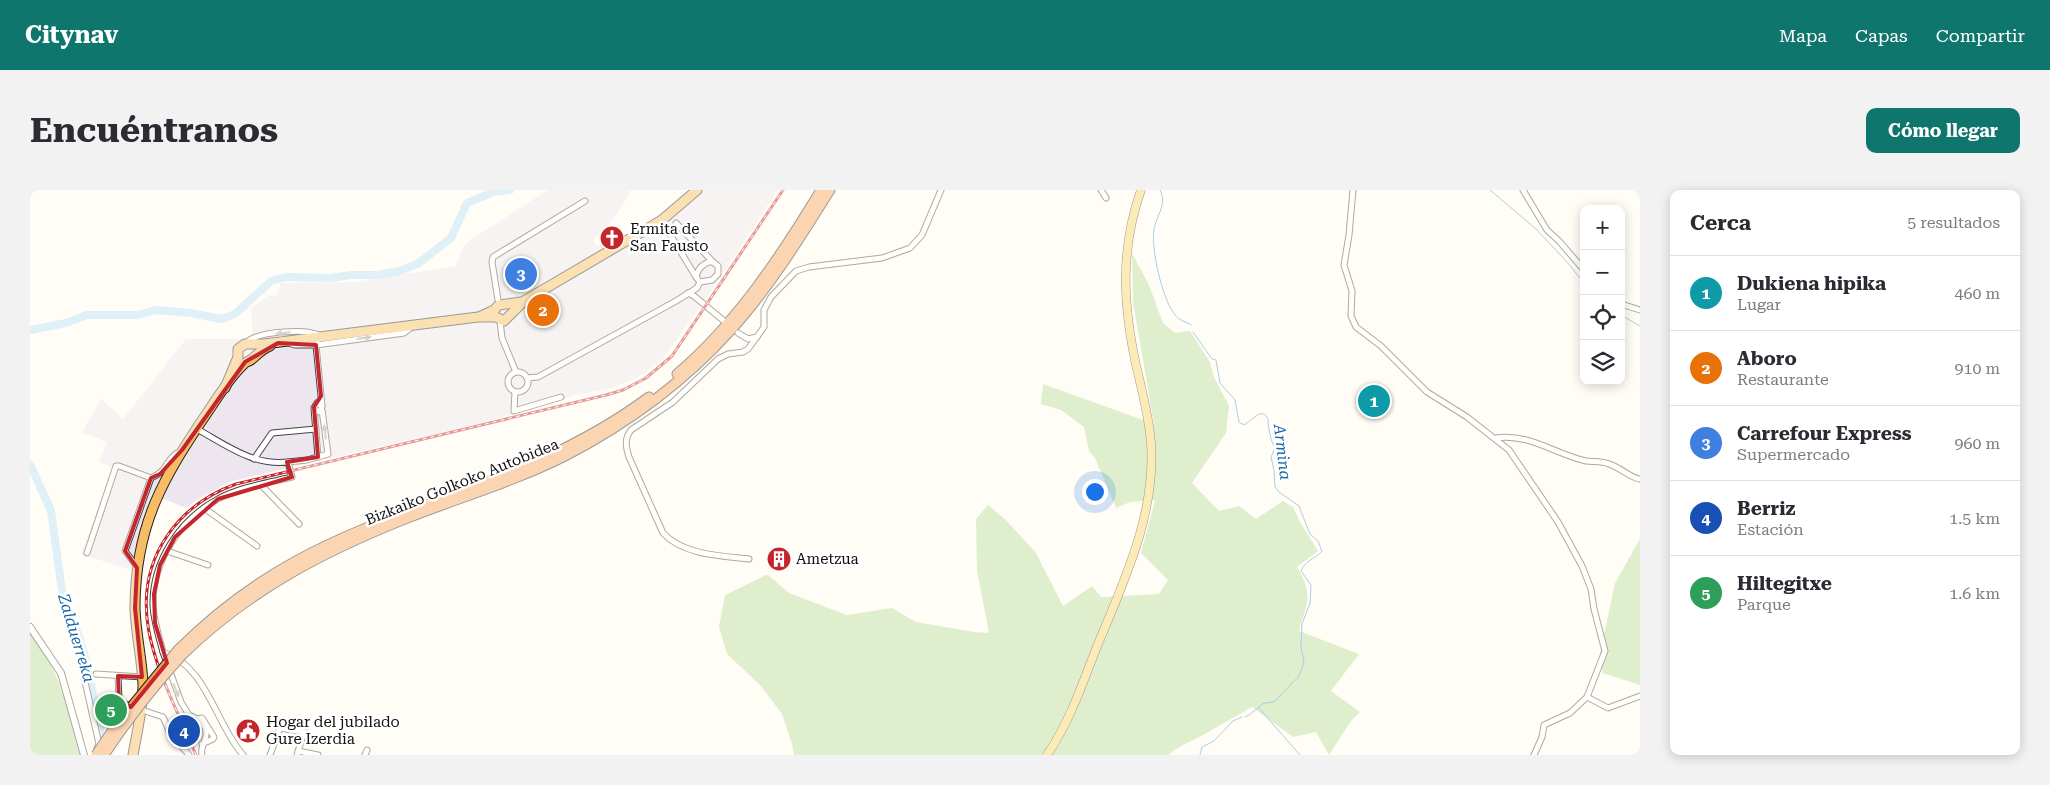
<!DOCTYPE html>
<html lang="es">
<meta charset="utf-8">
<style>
:root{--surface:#fff;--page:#f2f2f3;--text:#2b2b33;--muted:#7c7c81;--line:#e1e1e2;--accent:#0f766e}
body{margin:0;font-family:"Roboto Serif",serif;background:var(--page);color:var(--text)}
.controls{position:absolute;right:15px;top:15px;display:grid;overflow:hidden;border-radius:10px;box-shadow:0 2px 12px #0003}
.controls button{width:45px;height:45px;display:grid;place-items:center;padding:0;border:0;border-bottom:1px solid var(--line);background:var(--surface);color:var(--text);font:25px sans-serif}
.you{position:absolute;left:1064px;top:301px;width:18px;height:18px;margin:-12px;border:4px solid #fff;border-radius:50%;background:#1a73e8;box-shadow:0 0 0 8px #1a73e833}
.badge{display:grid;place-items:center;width:32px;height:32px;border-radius:50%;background:var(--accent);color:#fff;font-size:16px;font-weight:700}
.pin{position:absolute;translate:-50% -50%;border:2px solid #fff;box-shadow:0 1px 5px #0006}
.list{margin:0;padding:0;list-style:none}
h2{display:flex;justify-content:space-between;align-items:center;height:65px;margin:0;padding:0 20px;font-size:21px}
h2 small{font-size:16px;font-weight:400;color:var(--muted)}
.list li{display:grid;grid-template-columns:32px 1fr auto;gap:15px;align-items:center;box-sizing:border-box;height:75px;padding:0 20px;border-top:1px solid var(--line)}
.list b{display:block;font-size:19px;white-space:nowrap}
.list p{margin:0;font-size:16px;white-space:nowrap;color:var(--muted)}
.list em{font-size:16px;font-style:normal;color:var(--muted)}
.icon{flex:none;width:28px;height:28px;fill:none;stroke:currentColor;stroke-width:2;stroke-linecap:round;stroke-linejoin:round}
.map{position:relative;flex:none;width:1610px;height:565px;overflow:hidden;border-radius:10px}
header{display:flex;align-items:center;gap:30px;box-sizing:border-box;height:70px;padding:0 25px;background:var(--accent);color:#fff}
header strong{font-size:24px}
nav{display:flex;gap:28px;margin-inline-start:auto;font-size:18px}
.intro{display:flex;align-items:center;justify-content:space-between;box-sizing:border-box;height:120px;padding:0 30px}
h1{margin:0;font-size:35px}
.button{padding:12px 22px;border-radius:10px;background:var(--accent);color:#fff;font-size:18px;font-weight:700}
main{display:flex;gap:30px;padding:0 30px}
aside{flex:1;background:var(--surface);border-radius:10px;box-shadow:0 2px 12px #0003}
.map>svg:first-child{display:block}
.industrial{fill:#eee6ef}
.green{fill:#d5ebbd}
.forest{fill:#b9dc9c}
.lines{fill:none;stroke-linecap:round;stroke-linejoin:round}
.stream{stroke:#3f96cf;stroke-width:1}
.river{stroke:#b9e0f7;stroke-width:8}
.minor-casing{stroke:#444;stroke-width:7}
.tertiary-casing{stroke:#444;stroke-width:8}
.primary-casing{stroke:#222;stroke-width:9}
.trunk-casing{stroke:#222;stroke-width:11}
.motorway-casing{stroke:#222;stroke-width:11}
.minor{stroke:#fff;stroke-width:5}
.tertiary{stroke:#fff;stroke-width:6}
.primary{stroke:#f9d66b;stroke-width:8}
.trunk{stroke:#f7bc64;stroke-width:9}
.motorway{stroke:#f5a25d;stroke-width:9}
.rail-casing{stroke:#c4262e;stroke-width:3}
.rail{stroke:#fff;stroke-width:1;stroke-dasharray:4;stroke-linecap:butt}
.motorway-bridge-casing{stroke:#222;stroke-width:11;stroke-linecap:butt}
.motorway-bridge{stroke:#f5a25d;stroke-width:9}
.oneway{fill:#a0a0a0}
.marked{fill:none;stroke:#c4262e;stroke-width:4;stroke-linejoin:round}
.labels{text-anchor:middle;stroke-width:5;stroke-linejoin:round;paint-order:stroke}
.poi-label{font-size:15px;fill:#111;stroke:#fff;text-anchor:start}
.street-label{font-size:15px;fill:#111;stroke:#fff}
.water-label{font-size:16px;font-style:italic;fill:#1768a6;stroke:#fff}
</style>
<header>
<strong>Citynav</strong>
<nav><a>Mapa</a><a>Capas</a><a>Compartir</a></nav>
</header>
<div class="intro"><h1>Encuéntranos</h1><a class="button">Cómo llegar</a></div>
<main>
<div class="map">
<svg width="1610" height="565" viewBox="0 0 1610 565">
<rect width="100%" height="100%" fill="#fffdf5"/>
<polygon class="industrial" points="518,0 601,0 592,17 579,35 565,48 564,52 566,55 571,56 585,54 637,20 659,0 748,0 681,101 632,170 607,188 582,198 547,205 452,233 202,291 172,307 156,318 124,305 105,363 103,381 51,364 83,278 69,272 77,252 52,243 71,209 93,229 156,149 223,149 221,118 238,106 246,105 251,93 325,92 426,76 431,61 439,51"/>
<polygon class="green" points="82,504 83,511 89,517 84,526 78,531 72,505"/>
<g class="forest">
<path d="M1102,63L1119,95L1133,133L1145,143L1160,141L1180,172L1184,187L1199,216L1196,243L1162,293L1189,321L1209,316L1226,329L1253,311L1263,317L1269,330L1288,361L1267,377C1284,405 1277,412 1269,441L1329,464L1301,501L1330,522L1321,531L1299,565L1286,542L1263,547L1222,517C1208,525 1194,533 1180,541C1165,550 1151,554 1138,565H764L762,554L752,524L731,496L697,464L689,437L695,405L736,385H738L759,403L817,425L862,418L886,432L944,442L959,443L947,380L946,329L958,315L976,330L1006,363L1033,416L1062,396L1071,407L1129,404L1138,390L1111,363L1125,310L1100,312L1086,318L1065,268L1059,261L1054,237L1031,220L1011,214L1013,194L1124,234L1103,112Z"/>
<polygon points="1610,349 1610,495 1573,483 1569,468 1585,393"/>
<path d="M0,443C30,478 39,522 50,565H0Z"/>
</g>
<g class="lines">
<g class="stream">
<path d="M1130,0C1138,15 1126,25 1124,40C1121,60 1132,106 1143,122C1149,132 1154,130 1161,135"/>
<polyline points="1460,0 1506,39 1537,72 1554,93"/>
<polyline points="1591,125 1610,136"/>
<path d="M1163,142L1182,169L1186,170L1190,193L1205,210L1209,232L1214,235L1229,224H1234L1238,228C1238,236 1240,250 1245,258L1241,267L1244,280L1245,297L1249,302L1269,316L1280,344L1288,351L1292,361C1286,369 1275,370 1271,381L1281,395L1280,413L1272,434L1271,457L1274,472L1269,486L1244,512L1234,513L1219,525L1215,527"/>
<polyline points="1228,517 1270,565"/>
<polyline points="1170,565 1172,557 1184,551 1203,531 1212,527"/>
</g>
<g class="river">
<polyline points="0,140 36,133 57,125 108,125 126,120 160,123 192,129 205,124 241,91 256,87 300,88 321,85 347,85 370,81 389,73 421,48 437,13 463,2 480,0"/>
<polyline points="0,274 21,321 33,408 48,444 56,470 72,550 71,558"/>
</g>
<defs>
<g id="minor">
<polyline points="1071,0 1076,8"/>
<polyline points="1323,0 1319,45 1314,75 1322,101 1321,126 1326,137 1351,156 1397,202 1437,227 1479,260 1528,332 1552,376 1561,399 1564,419 1575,461 1557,507 1540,523 1514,535 1512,547 1504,565"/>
<polyline points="1493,0 1517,40 1529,51 1554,80"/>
<polyline points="646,33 683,72"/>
<polyline points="638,41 666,87"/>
<path d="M679,72H683L688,76V84L682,90L670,92L666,87C668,79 671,75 679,72Z"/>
<polyline points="658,103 664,106 694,131"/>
<polyline points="468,110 462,72 463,67 555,11"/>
<polyline points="1591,114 1610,120"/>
<polyline points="470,131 472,148 486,182"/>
<polyline points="708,143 718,149 727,147"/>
<polyline points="258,153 265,155 286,155 288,153"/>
<path d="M218,154L217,152C229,141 278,138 291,146"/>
<circle cx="488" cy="192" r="10"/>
<polyline points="497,188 508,187 646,111 667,98 670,92"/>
<polyline points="485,202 484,221 531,207"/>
<polyline points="292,216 286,155 374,143 383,136"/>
<polyline points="285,220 290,222 292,216 287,213 284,218 288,267"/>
<path d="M1466,248C1499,243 1525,264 1556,271C1563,272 1572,271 1579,274C1590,277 1600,288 1610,289"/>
<polyline points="224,269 242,243 286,239"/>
<polyline points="258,272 277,270 298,264 292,220"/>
<polyline points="231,295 269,334"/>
<polyline points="174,318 227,356"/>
<polyline points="137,361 178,375"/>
<polyline points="57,363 86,276 89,276 121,288"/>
<path d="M719,369C692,366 653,365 633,343L599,267C596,257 594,249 601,240L643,212L688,169L698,164L713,162L718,159L734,137V120L741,107L766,81L779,77L852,68L880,58L892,45L911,0"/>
<path d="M107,377L95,361L121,288C138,281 135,271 147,263H150"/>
<path d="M133,462C129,447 124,432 123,416C122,372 149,330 188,309C210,297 237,293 262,287L258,272C223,276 196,255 167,239"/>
<polyline points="51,474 69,554 67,558"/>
<polyline points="66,484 112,487"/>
<polyline points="88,486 89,511 101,517"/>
<polyline points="1557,507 1578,518 1610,506"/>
<polyline points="112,520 133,527 140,543 159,565"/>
<polyline points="168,529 172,528 184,547 183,549 172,554"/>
<polyline points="268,561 288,565"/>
<path d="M172,565C170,557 175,553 176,545C177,534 167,528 159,525L151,512L133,462C177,476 185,533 213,565"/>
<polyline points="240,565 250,538 274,542 267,565"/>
<polyline points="335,565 337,560"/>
</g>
<polyline id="tertiary" points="0,437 31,483 54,565"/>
<path id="primary" d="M1017,565C1039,533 1052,495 1066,459C1093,393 1126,326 1121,253C1119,226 1112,201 1106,175C1093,114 1090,60 1111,0"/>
<g id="trunk">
<polyline points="451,126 464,120 469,115 491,112"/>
<polyline points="195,198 208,167 208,159 215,154 234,154 448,127 466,127 474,131 494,111 632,30 667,0"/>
<path d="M103,565C107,542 113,518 113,494C112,467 105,441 105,415C106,334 133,288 177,223C188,207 199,188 213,175C216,171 219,172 222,169C228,164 232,159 240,156"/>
</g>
<g id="motorway">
<path d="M647,184C706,134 751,66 791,0"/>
<path d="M148,460C183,425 222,395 266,371C324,339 389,318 451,294C511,272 569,244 619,207"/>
<path d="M152,465C218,401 290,363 375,329C428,308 483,292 535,266C597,234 654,192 701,140C739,98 770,48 800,0"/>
</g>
</defs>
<use href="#minor" class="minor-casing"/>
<use href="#tertiary" class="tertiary-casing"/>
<use href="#primary" class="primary-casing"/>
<use href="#trunk" class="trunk-casing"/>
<use href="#motorway" class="motorway-casing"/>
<use href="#minor" class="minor"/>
<use href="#tertiary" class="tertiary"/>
<use href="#primary" class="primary"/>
<use href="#trunk" class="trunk"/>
<use href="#motorway" class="motorway"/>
<defs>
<path id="rail" d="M166,565C137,495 88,418 137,346C154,321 178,304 206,294L576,205L593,200L616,188L642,166L753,0"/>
</defs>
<use href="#rail" class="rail-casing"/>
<use href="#rail" class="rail"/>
<defs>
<g id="motorway-bridge">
<polyline points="66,565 84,538 148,460"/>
<path d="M74,565C97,530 124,496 152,465"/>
</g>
</defs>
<use href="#motorway-bridge" class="motorway-bridge-casing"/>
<use href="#motorway-bridge" class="motorway-bridge"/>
</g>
<defs><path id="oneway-solid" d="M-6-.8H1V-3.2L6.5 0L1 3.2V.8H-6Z" transform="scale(1.25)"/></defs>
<g class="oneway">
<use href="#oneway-solid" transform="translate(253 143) rotate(173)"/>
<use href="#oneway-solid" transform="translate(334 148) rotate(-8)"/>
<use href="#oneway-solid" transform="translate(295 242) rotate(-97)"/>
<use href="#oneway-solid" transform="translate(112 312) rotate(109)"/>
<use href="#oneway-solid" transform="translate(146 500) rotate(68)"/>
</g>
<path d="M0 0H1610V565H0ZM248,153L286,155L291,206L284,217L288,267L257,272L262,287L188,309L145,347L130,375L124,404L125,433L137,473L101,517L89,511L88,486L112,487L105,418L107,378L95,361L121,288L130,284L152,260L215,172Z" fill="#fffdf5" fill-opacity=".55" fill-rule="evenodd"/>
<path class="marked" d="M248,153L286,155L291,206L284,217L288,267L257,272L262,287L188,309L145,347L130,375L124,404L125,433L137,473L101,517L89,511L88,486L112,487L105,418L107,378L95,361L121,288L130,284L152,260L215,172Z"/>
<defs>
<symbol id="church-disc" viewBox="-11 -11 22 22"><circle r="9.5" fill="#c4262e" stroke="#fff"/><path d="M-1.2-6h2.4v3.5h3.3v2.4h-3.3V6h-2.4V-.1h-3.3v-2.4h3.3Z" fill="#fff"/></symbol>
<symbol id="building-disc" viewBox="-11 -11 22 22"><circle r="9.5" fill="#c4262e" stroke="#fff"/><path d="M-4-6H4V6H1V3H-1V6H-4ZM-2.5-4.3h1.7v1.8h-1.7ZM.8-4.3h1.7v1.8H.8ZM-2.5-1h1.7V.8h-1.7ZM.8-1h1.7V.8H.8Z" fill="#fff"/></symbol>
<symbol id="civic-disc" viewBox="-11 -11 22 22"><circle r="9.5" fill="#c4262e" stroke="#fff"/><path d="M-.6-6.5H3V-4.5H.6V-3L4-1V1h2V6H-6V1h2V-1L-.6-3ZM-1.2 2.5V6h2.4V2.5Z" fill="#fff"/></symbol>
</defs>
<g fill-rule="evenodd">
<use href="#church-disc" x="568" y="34" width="28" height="28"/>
<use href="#building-disc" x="735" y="355" width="28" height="28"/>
<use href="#civic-disc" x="204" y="527" width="28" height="28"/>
</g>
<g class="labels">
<g class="poi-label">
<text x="600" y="44">Ermita de<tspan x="600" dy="17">San Fausto</tspan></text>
<text x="766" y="374">Ametzua</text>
<text x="236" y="537">Hogar del jubilado<tspan x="236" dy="17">Gure Izerdia</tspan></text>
</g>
<g class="street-label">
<text transform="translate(432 292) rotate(-22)" y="5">Bizkaiko Golkoko Autobidea</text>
</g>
<g class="water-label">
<text transform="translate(1253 262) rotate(83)" y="6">Armina</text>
<text transform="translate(47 448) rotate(73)" y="6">Zalduerreka</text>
</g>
</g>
</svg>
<div class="controls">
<button>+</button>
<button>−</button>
<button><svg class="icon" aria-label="locate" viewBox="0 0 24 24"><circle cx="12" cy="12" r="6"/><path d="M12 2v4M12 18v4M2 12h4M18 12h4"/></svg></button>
<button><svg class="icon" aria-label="layers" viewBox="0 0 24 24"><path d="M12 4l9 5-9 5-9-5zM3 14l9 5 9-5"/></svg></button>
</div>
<div class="you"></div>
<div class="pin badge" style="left:1344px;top:211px;background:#0f9aa8">1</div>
<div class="pin badge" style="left:513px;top:120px;background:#e8710a">2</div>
<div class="pin badge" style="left:491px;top:84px;background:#3f7fe0">3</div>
<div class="pin badge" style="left:154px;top:541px;background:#1a4fb4">4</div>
<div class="pin badge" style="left:81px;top:520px;background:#2e9e5b">5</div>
</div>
<aside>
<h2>Cerca<small>5 resultados</small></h2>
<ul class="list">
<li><span class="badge" style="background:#0f9aa8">1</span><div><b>Dukiena hipika</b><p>Lugar</p></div><em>460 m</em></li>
<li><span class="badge" style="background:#e8710a">2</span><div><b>Aboro</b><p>Restaurante</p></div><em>910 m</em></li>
<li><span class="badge" style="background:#3f7fe0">3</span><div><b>Carrefour Express</b><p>Supermercado</p></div><em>960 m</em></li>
<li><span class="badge" style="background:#1a4fb4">4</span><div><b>Berriz</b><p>Estación</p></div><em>1.5 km</em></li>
<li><span class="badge" style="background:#2e9e5b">5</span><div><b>Hiltegitxe</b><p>Parque</p></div><em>1.6 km</em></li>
</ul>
</aside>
</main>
